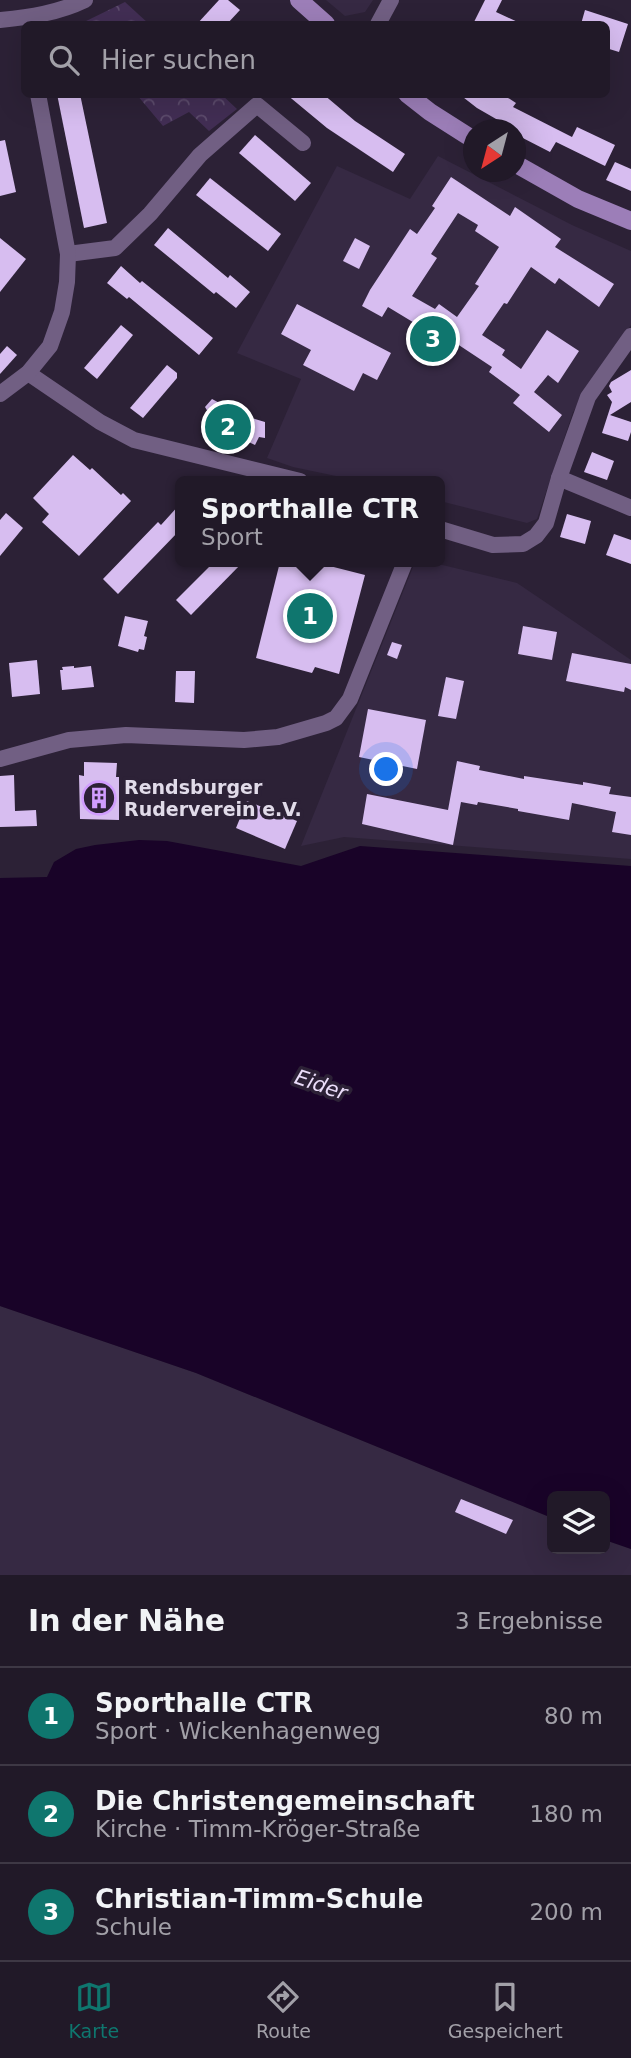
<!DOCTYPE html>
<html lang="de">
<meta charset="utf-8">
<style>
:root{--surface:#211928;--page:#292230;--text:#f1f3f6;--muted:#a2a0a8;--line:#3e3845;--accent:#0f766e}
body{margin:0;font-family:"DejaVu Sans",sans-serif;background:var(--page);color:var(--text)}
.controls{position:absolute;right:21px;bottom:21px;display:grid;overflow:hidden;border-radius:10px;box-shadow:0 7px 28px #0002}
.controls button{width:63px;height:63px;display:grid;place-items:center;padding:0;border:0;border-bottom:2px solid var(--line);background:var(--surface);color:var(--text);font:35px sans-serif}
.compass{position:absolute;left:463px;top:119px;width:63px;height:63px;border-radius:50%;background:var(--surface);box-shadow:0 7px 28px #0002;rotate:216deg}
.you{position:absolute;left:387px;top:770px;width:24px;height:24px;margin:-18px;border:5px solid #fff;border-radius:50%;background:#1a73e8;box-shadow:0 0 0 10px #1a73e833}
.badge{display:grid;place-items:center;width:46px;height:46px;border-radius:50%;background:var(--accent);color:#fff;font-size:23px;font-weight:700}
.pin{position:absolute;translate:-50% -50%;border:4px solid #fff;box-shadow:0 2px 7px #0006}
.popup{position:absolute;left:175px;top:476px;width:270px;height:91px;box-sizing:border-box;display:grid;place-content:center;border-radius:10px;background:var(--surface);filter:drop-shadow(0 2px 5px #0005);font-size:23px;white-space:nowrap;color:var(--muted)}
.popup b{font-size:26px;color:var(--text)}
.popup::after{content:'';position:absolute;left:50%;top:100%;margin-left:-14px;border:14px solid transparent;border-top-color:var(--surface)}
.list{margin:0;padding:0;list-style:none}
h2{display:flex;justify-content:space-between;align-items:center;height:91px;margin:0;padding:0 28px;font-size:30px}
h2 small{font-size:23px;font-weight:400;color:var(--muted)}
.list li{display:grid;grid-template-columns:46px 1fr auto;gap:21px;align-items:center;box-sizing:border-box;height:98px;padding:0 28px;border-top:2px solid var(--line)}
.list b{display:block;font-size:26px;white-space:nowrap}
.list p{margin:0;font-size:23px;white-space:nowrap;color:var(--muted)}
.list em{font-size:23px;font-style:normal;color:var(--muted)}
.icon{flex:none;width:38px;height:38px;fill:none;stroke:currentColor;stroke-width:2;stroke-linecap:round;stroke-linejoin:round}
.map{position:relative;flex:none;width:631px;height:1575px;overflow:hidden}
.search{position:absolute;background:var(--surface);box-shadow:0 7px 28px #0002;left:21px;right:21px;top:21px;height:77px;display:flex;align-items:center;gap:18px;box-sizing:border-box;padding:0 24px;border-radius:10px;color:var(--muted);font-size:26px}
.sheet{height:385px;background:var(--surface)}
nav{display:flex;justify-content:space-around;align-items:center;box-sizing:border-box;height:98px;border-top:2px solid var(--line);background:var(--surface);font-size:19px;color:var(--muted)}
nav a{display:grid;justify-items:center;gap:4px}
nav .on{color:var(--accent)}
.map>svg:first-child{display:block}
.built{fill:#362943}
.park{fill:url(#park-crowns)}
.water{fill:#190328}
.building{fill:#d7bdf0;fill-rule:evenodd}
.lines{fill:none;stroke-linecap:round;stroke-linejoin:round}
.street{stroke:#715f83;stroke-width:16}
.secondary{stroke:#9c7eb8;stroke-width:18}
.labels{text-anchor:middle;stroke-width:7;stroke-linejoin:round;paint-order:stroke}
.poi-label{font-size:19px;font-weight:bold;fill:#e1dbe9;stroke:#2c2136;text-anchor:start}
.water-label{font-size:21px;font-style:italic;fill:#ebddfa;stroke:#2c2136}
</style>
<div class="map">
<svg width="631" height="1575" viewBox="0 0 631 1575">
<defs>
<pattern id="park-crowns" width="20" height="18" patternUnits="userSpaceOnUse" patternTransform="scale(1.75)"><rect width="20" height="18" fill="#422e54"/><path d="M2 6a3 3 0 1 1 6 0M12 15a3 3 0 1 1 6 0" fill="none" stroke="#5d4c6d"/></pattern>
</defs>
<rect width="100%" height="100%" fill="#2c2136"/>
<g class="built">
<polygon points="326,0 373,0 365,12 345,16"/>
<polygon points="438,156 572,225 631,251 631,325 573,412 537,519 527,523 440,501 440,481 360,481 293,467 267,458 301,379 237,353 337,166 410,199"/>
<polygon points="415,562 430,562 517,583 631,660 631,859 344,837 301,846"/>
<polygon points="0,1306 196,1373 552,1518 552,1549 605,1549 605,1540 631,1549 631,1575 0,1575"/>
</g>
<g class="park">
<polygon points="125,2 149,24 80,24"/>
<polygon points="137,95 222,95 237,109 209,131 189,112 163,126"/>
</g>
<polygon class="water" points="139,840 167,841 301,866 360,846 631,866 631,1549 605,1540 605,1496 552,1496 552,1518 196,1373 0,1306 0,878 47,877 54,862 76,849 95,845"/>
<g class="building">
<polygon points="219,0 228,0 240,10 227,24 197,24"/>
<polygon points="485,0 502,0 496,12 522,24 473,24"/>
<polygon points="585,10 628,24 619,52 606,48 606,24 581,24"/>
<polygon points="57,94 80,94 107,223 84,228"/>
<polygon points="286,94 323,94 355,121 405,154 393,172 327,128"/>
<polygon points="459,94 502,94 516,103 513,107 572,137 577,127 615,145 605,166 556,142 550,152 515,134 515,130 477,108"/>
<polygon points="255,135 311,183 295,201 239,153"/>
<polygon points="5,140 16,192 0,196 0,141"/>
<polygon points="615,162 631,169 631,191 606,180"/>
<path d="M451,177L510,216L515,207L561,239L555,247L614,284L599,307L559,278L555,284L531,267L507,304L504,303L482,335L505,350L502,355L521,369L547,330L579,351L558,383L548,375L534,392L562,415L549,432L513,403L520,395L489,372L492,367L424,322L421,327L388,307L382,317L362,306L370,290L410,229L417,234L435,208L432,206ZM458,213L478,225L475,231L499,247L475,284L479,286L457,317L439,304L435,309L412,296L437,258L431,254Z"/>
<polygon points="210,178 281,234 268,251 196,195"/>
<polygon points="168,228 228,278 230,275 250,292 236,308 216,292 214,294 154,245"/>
<polygon points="0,238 26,259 0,292"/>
<polygon points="355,238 370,246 359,269 343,261"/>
<polygon points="121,266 140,283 142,281 213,338 199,355 129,297 127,299 107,283"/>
<polygon points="297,304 391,353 377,380 363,373 354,391 303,365 311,350 281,334"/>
<polygon points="121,325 133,335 97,379 84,368"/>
<polygon points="7,346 17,355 0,374 0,354"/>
<polygon points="167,365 177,373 177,378 143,418 130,408"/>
<polygon points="631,370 631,402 610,415 631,422 631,432 628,441 602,433 612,402 607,395 612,392 609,386 611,382"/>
<polygon points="212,399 227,407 243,411 242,415 265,422 265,438 259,437 255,445 238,437 238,445 214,443 214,422 205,407"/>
<polygon points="592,452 614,461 607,480 584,472"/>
<polygon points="73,455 90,470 92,468 121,495 123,493 131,501 79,556 42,522 49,514 33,498"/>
<polygon points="180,504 180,530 118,594 103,579 158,522 161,525"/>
<polygon points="6,513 23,528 0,556 0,520"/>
<polygon points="567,514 591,521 585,544 560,537"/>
<polygon points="614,534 631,540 631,564 606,555"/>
<polygon points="214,562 243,562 191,615 176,600"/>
<polygon points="280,562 314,562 365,575 339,674 315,667 312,673 256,658"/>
<polygon points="125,616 148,621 144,636 147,637 144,650 139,649 138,652 118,646"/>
<polygon points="523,626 557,632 552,660 518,654"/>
<polygon points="392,642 402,645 397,659 387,655"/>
<polygon points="572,653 631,664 631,690 625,687 624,692 566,681"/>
<polygon points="37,660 40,694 12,697 9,663"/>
<polygon points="74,666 74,668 91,666 94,687 62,690 60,670 63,670 62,667"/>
<polygon points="176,671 195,671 194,703 175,702"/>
<polygon points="446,677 464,681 456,719 438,716"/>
<polygon points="368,709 426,720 417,769 359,757"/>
<polygon points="457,761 480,766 479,770 524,779 524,776 583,785 583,782 611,787 609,794 631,797 631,835 612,832 616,812 572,803 569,820 518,811 518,809 478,802 477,805 461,802 453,845 362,824 367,794 448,810"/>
<polygon points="84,762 117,763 116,777 119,777 119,820 80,819 79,775 84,776"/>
<polygon points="14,775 15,811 36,810 37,826 0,827 0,776"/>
<polygon points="247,801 297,821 285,849 236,828"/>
<polygon points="461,1499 513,1520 506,1534 455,1512"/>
</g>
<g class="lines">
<g class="street">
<path d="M0,20C30,17 58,13 85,0"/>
<polyline points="378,24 391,0"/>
<polyline points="68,254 115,248 150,214 200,155 257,105 303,143"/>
<polyline points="28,373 100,422 134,440 300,481"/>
<polyline points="0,394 28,373 50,346 62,312 67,282 68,254 38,94"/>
<polyline points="559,478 631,508"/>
<polyline points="440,529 493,545 523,544 536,536 546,523 559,478 588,397 631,336"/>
<polyline points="0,759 69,740 126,735 244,740 278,737 326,723 336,718 350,699 405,562"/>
</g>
<g class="secondary">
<polyline points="299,0 326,24"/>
<polyline points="407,94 430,112 474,140"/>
<polyline points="516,164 578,199 631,221"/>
</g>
</g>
<defs>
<symbol id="building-ring" viewBox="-11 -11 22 22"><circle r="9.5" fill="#2c2136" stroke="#d09dfe" stroke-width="1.5"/><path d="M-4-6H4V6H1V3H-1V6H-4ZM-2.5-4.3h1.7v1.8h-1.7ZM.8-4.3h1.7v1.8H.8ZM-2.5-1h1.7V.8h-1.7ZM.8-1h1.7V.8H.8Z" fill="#d09dfe"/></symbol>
</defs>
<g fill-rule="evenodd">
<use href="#building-ring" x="80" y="779" width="38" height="38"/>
</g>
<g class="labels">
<g class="poi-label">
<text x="124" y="794">Rendsburger<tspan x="124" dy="22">Ruderverein e.V.</tspan></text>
</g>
<g class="water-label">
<text transform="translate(321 1085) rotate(19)" y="7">Eider</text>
</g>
</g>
</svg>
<div class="controls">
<button><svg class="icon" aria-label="layers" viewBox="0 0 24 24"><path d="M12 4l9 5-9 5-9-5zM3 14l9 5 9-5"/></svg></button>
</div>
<svg class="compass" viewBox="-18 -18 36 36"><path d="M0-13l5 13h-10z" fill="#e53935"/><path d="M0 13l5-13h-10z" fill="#a2a0a8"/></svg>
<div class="you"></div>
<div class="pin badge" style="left:310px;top:616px">1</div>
<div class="popup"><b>Sporthalle CTR</b>Sport</div>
<div class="pin badge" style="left:228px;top:427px">2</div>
<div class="pin badge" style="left:433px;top:339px">3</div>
<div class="search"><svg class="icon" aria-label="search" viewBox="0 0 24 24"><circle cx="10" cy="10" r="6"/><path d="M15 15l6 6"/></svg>Hier suchen</div>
</div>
<section class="sheet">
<h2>In der Nähe<small>3 Ergebnisse</small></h2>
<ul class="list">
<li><span class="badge">1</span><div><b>Sporthalle CTR</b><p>Sport · Wickenhagenweg</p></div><em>80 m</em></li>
<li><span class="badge">2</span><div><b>Die Christengemeinschaft</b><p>Kirche · Timm-Kröger-Straße</p></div><em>180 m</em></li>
<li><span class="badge">3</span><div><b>Christian-Timm-Schule</b><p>Schule</p></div><em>200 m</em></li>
</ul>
</section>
<nav>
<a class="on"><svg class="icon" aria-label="map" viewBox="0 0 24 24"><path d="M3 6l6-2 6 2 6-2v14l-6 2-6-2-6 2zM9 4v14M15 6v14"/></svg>Karte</a>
<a><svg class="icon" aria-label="directions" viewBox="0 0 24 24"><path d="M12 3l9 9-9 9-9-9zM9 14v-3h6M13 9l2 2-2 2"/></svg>Route</a>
<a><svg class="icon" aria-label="saved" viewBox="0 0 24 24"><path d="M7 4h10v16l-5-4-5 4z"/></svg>Gespeichert</a>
</nav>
